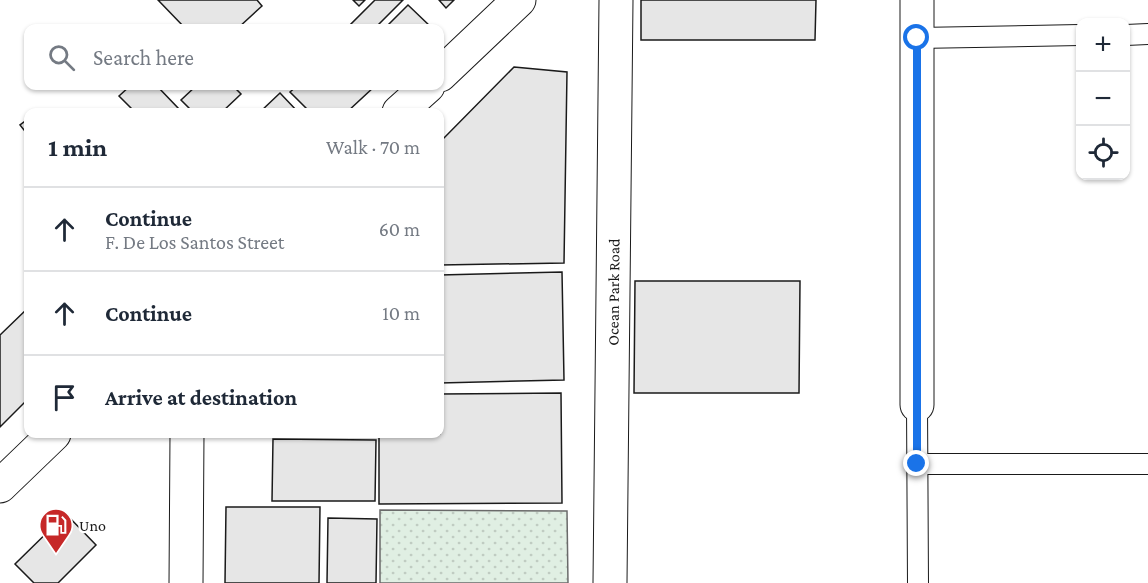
<!DOCTYPE html>
<meta charset="utf-8">
<style>
:root{--surface:#fff;--page:#f6f6f7;--text:#1f2937;--muted:#747a83;--line:#e0e1e3}
body{margin:0;font-family:"Crimson Pro",serif;background:var(--page);color:var(--text)}
.controls{position:absolute;right:18px;top:18px;display:grid;overflow:hidden;border-radius:12px;box-shadow:0 2px 4px #0004}
.controls button{width:54px;height:54px;display:grid;place-items:center;padding:0;border:0;border-bottom:2px solid var(--line);background:var(--surface);color:var(--text);font:30px sans-serif}
.stop{position:absolute;width:18px;height:18px;margin:-14px;border:4px solid #1a73e8;border-radius:50%;background:#fff}
.stop.end{background:#1a73e8;border-color:#fff;box-shadow:0 2px 6px #0008}
.list{margin:0;padding:0;list-style:none}
h2{display:flex;justify-content:space-between;align-items:center;height:78px;margin:0;padding:0 24px;font-size:26px}
h2 small{font-size:20px;font-weight:400;color:var(--muted)}
.list li{display:grid;grid-template-columns:39px 1fr auto;gap:18px;align-items:center;box-sizing:border-box;height:84px;padding:0 24px;border-top:2px solid var(--line)}
.list b{display:block;font-size:22px;white-space:nowrap}
.list p{margin:0;font-size:20px;white-space:nowrap;color:var(--muted)}
.list em{font-size:20px;font-style:normal;color:var(--muted)}
.icon{flex:none;width:33px;height:33px;fill:none;stroke:currentColor;stroke-width:2;stroke-linecap:round;stroke-linejoin:round}
.map{position:relative;flex:none;width:1148px;height:583px;overflow:hidden}
.search{position:absolute;background:var(--surface);box-shadow:0 2px 4px #0004;left:24px;top:24px;width:420px;height:66px;display:flex;align-items:center;gap:15px;box-sizing:border-box;padding:0 21px;border-radius:12px;color:var(--muted);font-size:22px}
.panel{position:absolute;background:var(--surface);box-shadow:0 2px 4px #0004;left:24px;top:108px;width:420px;height:330px;border-radius:12px}
.map>svg:first-child{display:block}
.grass{fill:url(#grass-dots);stroke:#6a6a6a;stroke-width:1.5}
.building{fill:#e6e6e6;stroke:#1a1a1a;stroke-width:1.5}
.lines{fill:none;stroke-linecap:round;stroke-linejoin:round}
.lane-casing{stroke:#1a1a1a;stroke-width:22}
.street-casing{stroke:#1a1a1a;stroke-width:35}
.secondary-casing{stroke:#1a1a1a;stroke-width:35}
.lane{stroke:#fff;stroke-width:20}
.street{stroke:#fff;stroke-width:33}
.secondary{stroke:#fff;stroke-width:33}
.route{stroke:#1a73e8;stroke-width:8}
.labels{text-anchor:middle;stroke-width:4.5;stroke-linejoin:round;paint-order:stroke}
.street-label{font-size:16px;fill:#1a1a1a;stroke:#fff}
.poi-label{font-size:16px;fill:#1a1a1a;stroke:#fff;text-anchor:start}
</style>
<div class="map">
<svg width="1148" height="583" viewBox="0 0 1148 583">
<defs>
<pattern id="grass-dots" width="8" height="8" patternUnits="userSpaceOnUse" patternTransform="scale(1.5)"><rect width="8" height="8" fill="#e0efe3"/><path d="M2 2h.1M6 6h.1" fill="none" stroke="#c0ccc2" stroke-width="1.8" stroke-linecap="round"/></pattern>
</defs>
<rect width="100%" height="100%" fill="#fff"/>
<polygon class="grass" points="380,510 567,511 568,583 380,583"/>
<g class="building">
<polygon points="158,0 257,0 262,6 238,28 185,28"/>
<polygon points="353,0 365,0 359,6"/>
<polygon points="375,0 403,0 375,28 354,28 350,25"/>
<polygon points="439,0 454,0 446,8"/>
<polygon points="641,0 816,0 815,40 641,40"/>
<polygon points="408,5 432,28 385,28"/>
<polygon points="514,67 567,72 564,263 440,265 440,142"/>
<polygon points="130,86 157,86 178,108 173,112 135,112 119,96"/>
<polygon points="196,86 233,86 241,94 222,112 193,112 181,100"/>
<polygon points="297,86 375,86 347,112 310,112 290,92"/>
<polygon points="280,93 298,112 260,112"/>
<polygon points="28,119 28,135 20,125"/>
<polygon points="562,272 564,380 440,383 440,275"/>
<polygon points="635,281 800,281 799,393 634,393"/>
<polygon points="28,308 28,399 0,427 0,335"/>
<polygon points="561,393 562,503 379,504 379,434 440,434 440,394"/>
<polygon points="273,439 376,440 375,501 272,501"/>
<polygon points="226,507 320,507 319,583 225,583"/>
<polygon points="66,514 96,545 58,583 34,583 15,564"/>
<polygon points="328,518 377,519 376,583 327,583"/>
</g>
<g class="lines">
<defs>
<g id="lane">
<polyline points="1126,35 1148,34"/>
<polyline points="917,38 1080,35"/>
<polyline points="917,405 918,583"/>
<polyline points="917,464 1148,464"/>
</g>
<g id="street">
<polyline points="917,0 917,405"/>
<polyline points="186,583 187,434"/>
<path id="s1" d="M610,583L616,0"/>
</g>
<g id="secondary">
<polyline points="440,75 519,0"/>
<polyline points="399,112 428,86"/>
<polyline points="0,486 54,434"/>
</g>
</defs>
<use href="#lane" class="lane-casing"/>
<use href="#street" class="street-casing"/>
<use href="#secondary" class="secondary-casing"/>
<use href="#lane" class="lane"/>
<use href="#street" class="street"/>
<use href="#secondary" class="secondary"/>
</g>
<g class="lines">
<polyline class="route" points="917,38 917,464"/>
</g>
<defs>
<symbol id="fuel-pin" viewBox="-11 -11 22 30"><path d="M0 17L-7.5 6A9.5 9.5 0 1 1 7.5 6Z" fill="#c62828" stroke="#fff"/><path d="M-5.5-6h7V0h2V4h1.3V-2.5L3-4.5l.8-.8L6-3V5H2.5V1h-1V6h-7ZM-4.2-4.7v3.2H.2V-4.7Z" fill="#fff"/></symbol>
</defs>
<g fill-rule="evenodd">
<use href="#fuel-pin" x="37" y="506" width="38" height="52"/>
</g>
<g class="labels">
<g class="street-label">
<text dy="6" stroke="none"><textPath href="#s1" startOffset="291">Ocean Park Road</textPath></text>
</g>
<g class="poi-label">
<text x="79" y="531">Uno</text>
</g>
</g>
</svg>
<div class="controls">
<button>+</button>
<button>−</button>
<button><svg class="icon" aria-label="locate" viewBox="0 0 24 24"><circle cx="12" cy="12" r="6"/><path d="M12 2v4M12 18v4M2 12h4M18 12h4"/></svg></button>
</div>
<div class="stop" style="left:917px;top:38px"></div>
<div class="stop end" style="left:917px;top:464px"></div>
<div class="search"><svg class="icon" aria-label="search" viewBox="0 0 24 24"><circle cx="10" cy="10" r="6"/><path d="M15 15l6 6"/></svg>Search here</div>
<section class="panel">
<h2>1 min<small>Walk · 70 m</small></h2>
<ul class="list">
<li><svg class="icon" aria-label="ahead" viewBox="0 0 24 24"><path d="M12 20V5M6 11l6-6 6 6"/></svg><div><b>Continue</b><p>F. De Los Santos Street</p></div><em>60 m</em></li>
<li><svg class="icon" aria-label="ahead" viewBox="0 0 24 24"><path d="M12 20V5M6 11l6-6 6 6"/></svg><div><b>Continue</b></div><em>10 m</em></li>
<li><svg class="icon" aria-label="arrive" viewBox="0 0 24 24"><path d="M6 21V4h12l-3 4 3 4H6"/></svg><div><b>Arrive at destination</b></div></li>
</ul>
</section>
</div>
